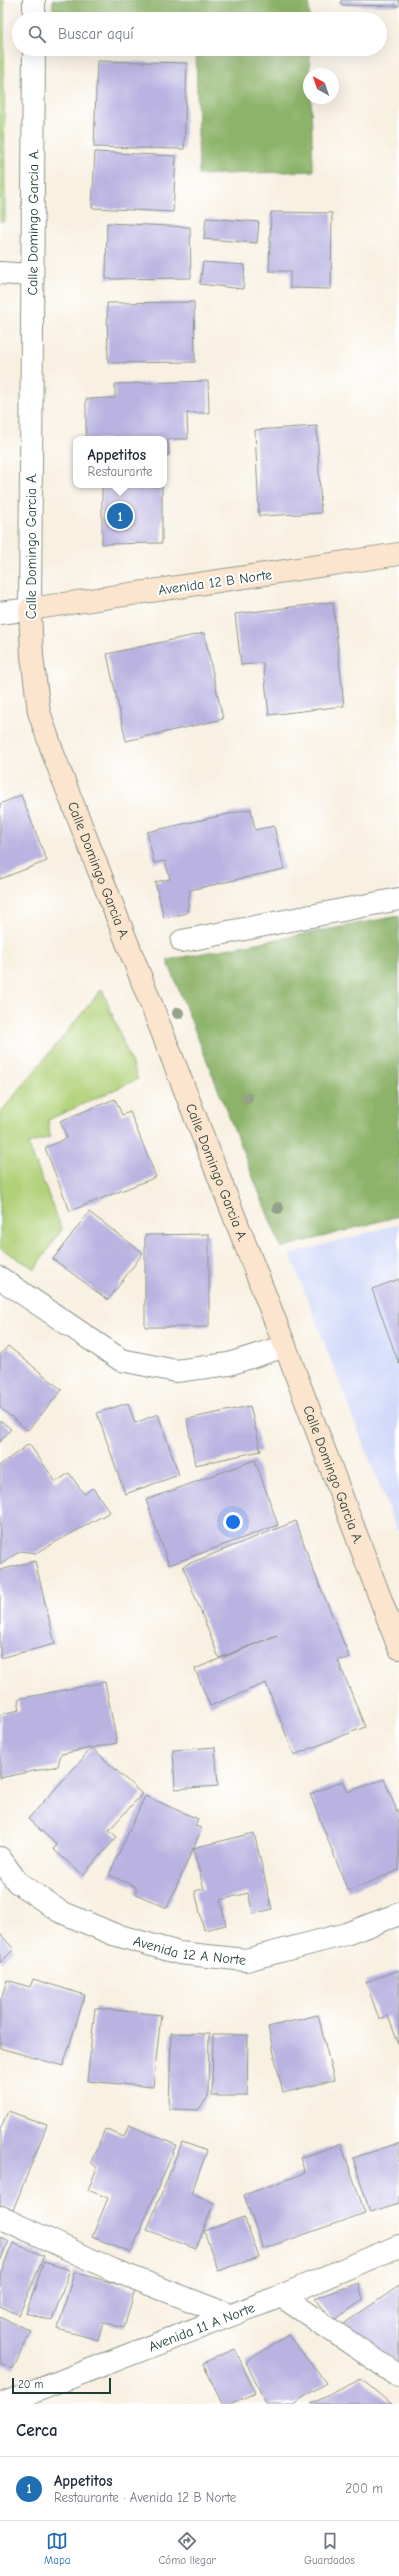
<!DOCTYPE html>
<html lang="es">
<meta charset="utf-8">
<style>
:root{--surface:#fff;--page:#f6f6f7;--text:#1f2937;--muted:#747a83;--line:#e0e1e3;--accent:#1f6fb2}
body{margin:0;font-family:"Comic Neue",sans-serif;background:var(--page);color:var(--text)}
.compass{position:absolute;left:303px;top:68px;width:36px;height:36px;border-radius:50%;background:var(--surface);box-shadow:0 4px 16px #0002;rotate:320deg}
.scale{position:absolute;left:12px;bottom:10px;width:99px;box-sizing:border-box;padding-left:4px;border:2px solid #1f3d34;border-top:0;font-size:11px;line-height:14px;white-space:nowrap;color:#1f3d34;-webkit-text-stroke:3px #fff;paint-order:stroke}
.you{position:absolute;left:233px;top:1522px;width:14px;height:14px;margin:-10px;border:3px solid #fff;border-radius:50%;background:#1a73e8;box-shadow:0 0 0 6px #1a73e833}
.badge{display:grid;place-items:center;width:26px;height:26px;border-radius:50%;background:var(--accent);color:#fff;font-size:13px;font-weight:700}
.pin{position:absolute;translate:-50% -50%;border:2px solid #fff;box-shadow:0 1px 4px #0006}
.popup{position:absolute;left:73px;top:436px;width:94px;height:52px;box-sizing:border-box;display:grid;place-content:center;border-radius:8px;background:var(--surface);filter:drop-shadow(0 1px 3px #0005);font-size:13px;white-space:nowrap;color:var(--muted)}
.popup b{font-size:15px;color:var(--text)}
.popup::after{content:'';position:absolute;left:50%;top:100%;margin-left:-8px;border:8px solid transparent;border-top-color:var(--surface)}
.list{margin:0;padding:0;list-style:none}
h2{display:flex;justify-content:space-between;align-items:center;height:52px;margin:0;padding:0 16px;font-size:17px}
h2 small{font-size:13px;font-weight:400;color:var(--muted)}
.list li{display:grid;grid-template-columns:26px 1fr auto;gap:12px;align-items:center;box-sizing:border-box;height:64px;padding:0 16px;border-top:1px solid var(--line)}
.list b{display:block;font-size:15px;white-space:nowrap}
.list p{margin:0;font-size:13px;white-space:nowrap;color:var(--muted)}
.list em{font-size:13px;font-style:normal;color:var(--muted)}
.icon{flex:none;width:22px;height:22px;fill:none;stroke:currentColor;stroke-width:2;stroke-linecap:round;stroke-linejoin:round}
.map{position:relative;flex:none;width:399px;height:2404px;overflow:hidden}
.search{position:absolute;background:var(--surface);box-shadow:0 4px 16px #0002;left:12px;right:12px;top:12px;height:44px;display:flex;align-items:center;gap:10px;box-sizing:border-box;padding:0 14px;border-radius:22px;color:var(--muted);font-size:15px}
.sheet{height:116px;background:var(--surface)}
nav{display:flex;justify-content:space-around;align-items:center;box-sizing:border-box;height:56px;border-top:1px solid var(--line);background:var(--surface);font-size:11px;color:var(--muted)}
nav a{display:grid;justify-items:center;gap:2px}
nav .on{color:var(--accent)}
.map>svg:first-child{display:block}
.built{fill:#d2d9f9}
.green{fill:#b1d179;stroke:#688756}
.forest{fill:#8cb369;stroke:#56784e}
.building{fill:#bab3e1}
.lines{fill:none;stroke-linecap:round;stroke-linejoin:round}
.minor-casing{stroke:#8c968a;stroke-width:24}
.tertiary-casing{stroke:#8c968a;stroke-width:24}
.secondary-casing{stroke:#8c968a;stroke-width:24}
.minor{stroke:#fff;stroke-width:22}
.tertiary{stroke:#fff;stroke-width:22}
.secondary{stroke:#fce5cf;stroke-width:22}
.tree{fill:#95a28b}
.labels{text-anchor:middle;stroke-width:4;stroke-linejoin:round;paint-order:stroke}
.street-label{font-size:14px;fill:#1f3d34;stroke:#fff}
</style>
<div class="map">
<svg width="399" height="2404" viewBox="0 0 399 2404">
<rect width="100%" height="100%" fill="#fff"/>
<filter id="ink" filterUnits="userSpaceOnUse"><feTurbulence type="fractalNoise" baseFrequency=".025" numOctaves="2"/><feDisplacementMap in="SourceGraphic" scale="8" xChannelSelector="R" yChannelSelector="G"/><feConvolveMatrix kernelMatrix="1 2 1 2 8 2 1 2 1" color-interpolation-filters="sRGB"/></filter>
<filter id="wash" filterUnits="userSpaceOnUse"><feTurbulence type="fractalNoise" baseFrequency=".012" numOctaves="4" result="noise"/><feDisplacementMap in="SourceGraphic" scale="16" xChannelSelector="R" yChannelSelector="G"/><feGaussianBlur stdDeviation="0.9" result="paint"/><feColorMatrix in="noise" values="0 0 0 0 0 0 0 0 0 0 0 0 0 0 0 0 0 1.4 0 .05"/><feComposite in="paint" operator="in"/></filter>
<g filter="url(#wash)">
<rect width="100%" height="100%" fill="#f8f0e1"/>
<polygon class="built" points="399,1224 399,1536 290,1254"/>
<g class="green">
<polygon points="0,0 4,0 5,221 0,221"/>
<polygon points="102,989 138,1079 48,1120 50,1137 28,1144 62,1229 35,1269 0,1248 0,1113"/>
</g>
<g class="forest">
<rect x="53" y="0" width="256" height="19"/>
<polygon points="196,49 310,49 309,98 311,98 313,171 199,175"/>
<polygon points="399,916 399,1216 281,1248 167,960"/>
</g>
<g id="blocks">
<g class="building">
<polygon points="341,0 399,0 399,6 341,5"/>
<polygon points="97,61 187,63 184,149 94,147"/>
<polygon points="95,152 176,156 173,212 92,208"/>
<polygon points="271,212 332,213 331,289 290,288 290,271 269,271"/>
<polygon points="206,218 259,222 257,243 204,239"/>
<polygon points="107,223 190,227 191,278 106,279"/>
<polygon points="203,262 245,265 243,289 200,284"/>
<polygon points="194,302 195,362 108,363 107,303"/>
<polygon points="208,381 209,413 187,413 188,439 168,439 169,455 164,455 164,439 86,439 86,399 115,398 115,384"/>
<polygon points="317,426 321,513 259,516 255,430"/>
<polygon points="162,486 162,543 102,544 102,487"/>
<polygon points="333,602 344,706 269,715 263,663 241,665 235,614"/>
<polygon points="204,633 223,719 126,741 107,654"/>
<polygon points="21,795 47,861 0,879 0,804"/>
<polygon points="251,809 255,830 274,826 284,869 190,890 187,913 164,918 155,882 170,879 165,861 154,863 147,832"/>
<polygon points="115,1099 122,1115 130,1112 156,1177 70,1211 45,1148 67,1138 60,1121"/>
<polygon points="89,1212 143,1253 108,1300 53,1259"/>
<polygon points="209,1234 209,1327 145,1327 145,1235"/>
<polygon points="399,1279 399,1364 372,1289"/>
<polygon points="8,1346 62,1390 28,1430 0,1408 0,1355"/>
<polygon points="128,1403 135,1423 158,1414 179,1475 125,1494 97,1413"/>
<polygon points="250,1406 261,1451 195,1465 187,1419"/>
<polygon points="0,1420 11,1429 0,1442"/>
<polygon points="29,1444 56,1482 69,1473 84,1494 93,1488 110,1512 36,1553 20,1551 0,1565 0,1465"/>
<polygon points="255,1460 278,1525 169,1565 146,1500"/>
<polygon points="296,1521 312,1567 350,1658 338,1660 365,1727 294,1755 266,1683 210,1706 195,1669 277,1635 219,1658 183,1566"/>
<polygon points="35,1561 55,1644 0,1658 0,1570"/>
<polygon points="105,1682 117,1743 61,1754 58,1766 0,1778 0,1714 20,1710 18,1699"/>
<polygon points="215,1747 218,1786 175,1789 173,1750"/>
<polygon points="92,1748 142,1794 109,1830 117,1837 83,1875 53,1849 57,1845 28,1819"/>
<polygon points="384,1779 399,1816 399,1870 348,1891 310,1794 343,1781 348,1792"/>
<polygon points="145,1796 198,1819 195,1826 202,1828 167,1908 136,1894 136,1887 109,1875"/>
<polygon points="254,1833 272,1909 253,1914 248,1893 220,1900 226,1925 204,1930 195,1891 204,1889 193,1848"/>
<polygon points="0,1934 14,1949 0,1963"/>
<polygon points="399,1970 399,2045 388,2016 379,2019 366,1982"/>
<polygon points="33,1979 85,1995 63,2066 0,2048 0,2002 7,1980 30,1987"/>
<polygon points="95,2008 161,2015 153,2087 87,2081"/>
<polygon points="318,2015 334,2080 283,2093 268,2027"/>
<polygon points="171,2033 209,2034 208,2097 198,2110 169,2109"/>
<polygon points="213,2035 248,2035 247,2096 212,2096"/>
<polygon points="8,2111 47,2125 13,2210 0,2205 0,2130"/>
<polygon points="129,2125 176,2145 131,2252 92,2237 108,2198 88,2190 97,2168 91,2162 105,2129 124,2137"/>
<polygon points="182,2142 207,2151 191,2194 214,2203 196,2249 147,2230"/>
<polygon points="399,2143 399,2203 370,2212 353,2158"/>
<polygon points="341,2144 365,2213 263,2249 244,2195 305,2173 300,2158"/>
<polygon points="244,2217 259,2257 218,2271 204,2231"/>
<polygon points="0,2237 9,2241 0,2261"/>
<polygon points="13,2243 44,2256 19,2315 0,2306 0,2274"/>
<polygon points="44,2262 70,2270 52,2321 26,2313"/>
<polygon points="74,2272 135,2289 124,2328 103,2322 98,2340 58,2329"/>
<polygon points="359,2283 363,2300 333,2321 315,2298"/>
<polygon points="399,2286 399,2370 342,2325"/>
<polygon points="0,2317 31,2331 13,2369 0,2363"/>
<polygon points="288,2335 326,2383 293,2404 266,2404 246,2362"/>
<polygon points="235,2349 255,2393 230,2404 222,2404 203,2363"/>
<polygon points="361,2379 391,2404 311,2404"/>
</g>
</g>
</g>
<g filter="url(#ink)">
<use href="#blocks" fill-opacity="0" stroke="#8c968a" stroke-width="1"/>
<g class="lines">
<defs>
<g id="minor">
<polyline points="34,19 34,0"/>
<polyline points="0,273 31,275"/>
<path id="s1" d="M0,613L30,609L34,49"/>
<polyline points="182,941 399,899"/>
<polyline points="0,1278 121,1360 176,1371 229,1364 285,1346"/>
<polyline points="0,2217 113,2270 229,2315"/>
<polyline points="281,2296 399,2376"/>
<path id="s2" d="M2,2404L281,2296L399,2246"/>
</g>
<g id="tertiary">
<path id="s3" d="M0,1858L17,1882L59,1911L113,1934L179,1953L246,1960L346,1934L399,1914"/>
</g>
<g id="secondary">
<path id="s4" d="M399,554L30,609L32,656L39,712L54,756L285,1346L399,1648"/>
</g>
</defs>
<use href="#minor" class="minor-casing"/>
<use href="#tertiary" class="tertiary-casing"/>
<use href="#secondary" class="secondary-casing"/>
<use href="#minor" class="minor"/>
<use href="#tertiary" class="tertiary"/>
<use href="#secondary" class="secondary"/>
</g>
<g class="tree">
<circle cx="178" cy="1013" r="6"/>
<circle cx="247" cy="1098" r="6"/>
<circle cx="278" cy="1208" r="6"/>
</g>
</g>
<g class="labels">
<g class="street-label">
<text dy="5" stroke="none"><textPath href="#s1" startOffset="417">Calle Domingo Garcia A.</textPath></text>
<text transform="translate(31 546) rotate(-90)" y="5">Calle Domingo Garcia A.</text>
<text transform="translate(215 582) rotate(-8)" y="5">Avenida 12 B Norte</text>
<text dy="5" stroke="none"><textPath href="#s4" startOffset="646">Calle Domingo Garcia A.</textPath></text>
<text dy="5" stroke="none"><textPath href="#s4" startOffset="970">Calle Domingo Garcia A.</textPath></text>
<text dy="5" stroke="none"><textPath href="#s4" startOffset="1294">Calle Domingo Garcia A.</textPath></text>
<text dy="5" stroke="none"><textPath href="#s3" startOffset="218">Avenida 12 A Norte</textPath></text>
<text dy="5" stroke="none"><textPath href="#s2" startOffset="214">Avenida 11 A Norte</textPath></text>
</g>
</g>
</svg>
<svg class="compass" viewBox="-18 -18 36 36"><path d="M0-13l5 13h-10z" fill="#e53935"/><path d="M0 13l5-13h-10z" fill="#747a83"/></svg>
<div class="scale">20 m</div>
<div class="you"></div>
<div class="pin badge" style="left:120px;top:516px">1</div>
<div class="popup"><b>Appetitos</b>Restaurante</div>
<div class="search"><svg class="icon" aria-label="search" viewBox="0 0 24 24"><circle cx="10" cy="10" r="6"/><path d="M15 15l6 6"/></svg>Buscar aquí</div>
</div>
<section class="sheet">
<h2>Cerca<small></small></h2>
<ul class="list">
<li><span class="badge">1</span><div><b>Appetitos</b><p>Restaurante · Avenida 12 B Norte</p></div><em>200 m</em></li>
</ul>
</section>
<nav>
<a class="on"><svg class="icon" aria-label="map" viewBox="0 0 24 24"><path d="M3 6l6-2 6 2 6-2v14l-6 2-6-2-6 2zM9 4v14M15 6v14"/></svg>Mapa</a>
<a><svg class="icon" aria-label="directions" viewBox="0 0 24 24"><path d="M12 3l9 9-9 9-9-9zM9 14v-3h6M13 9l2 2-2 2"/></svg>Cómo llegar</a>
<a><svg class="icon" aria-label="saved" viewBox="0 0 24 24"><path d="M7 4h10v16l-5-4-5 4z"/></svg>Guardados</a>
</nav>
